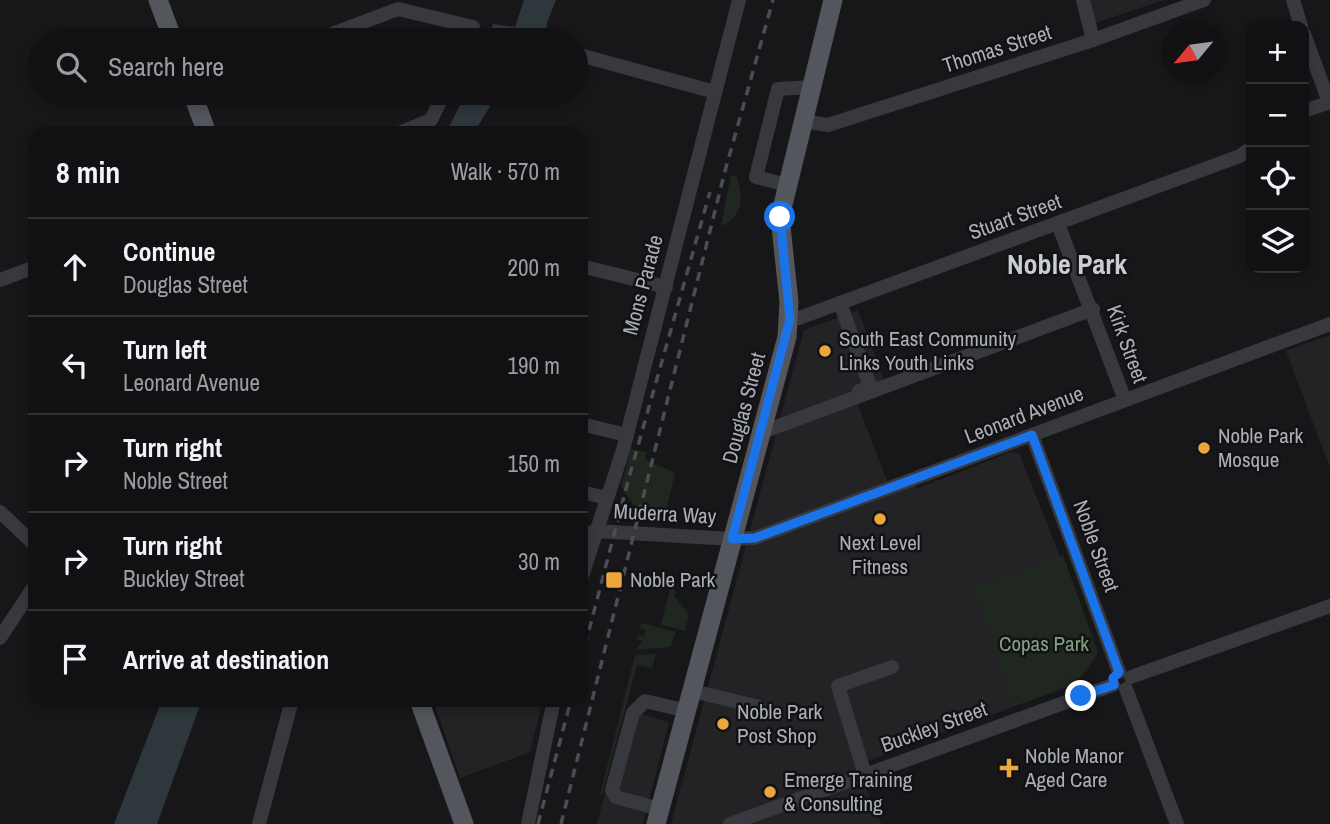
<!DOCTYPE html>
<meta charset="utf-8">
<style>
:root{--surface:#111113;--page:#1e1f21;--text:#f1f3f6;--muted:#9c9da0;--line:#303133}
body{margin:0;font-family:"Archivo Narrow",sans-serif;background:var(--page);color:var(--text)}
.controls{position:absolute;right:21px;top:21px;display:grid;overflow:hidden;border-radius:14px;box-shadow:0 4px 10px #0003}
.controls button{width:63px;height:63px;display:grid;place-items:center;padding:0;border:0;border-bottom:2px solid var(--line);background:var(--surface);color:var(--text);font:35px sans-serif}
.compass{position:absolute;left:1162px;top:21px;width:63px;height:63px;border-radius:50%;background:var(--surface);box-shadow:0 4px 10px #0003;rotate:241deg}
.stop{position:absolute;width:21px;height:21px;margin:-16px;border:5px solid #1a73e8;border-radius:50%;background:#fff}
.stop.end{background:#1a73e8;border-color:#fff;box-shadow:0 2px 7px #0008}
.list{margin:0;padding:0;list-style:none}
h2{display:flex;justify-content:space-between;align-items:center;height:91px;margin:0;padding:0 28px;font-size:30px}
h2 small{font-size:23px;font-weight:400;color:var(--muted)}
.list li{display:grid;grid-template-columns:46px 1fr auto;gap:21px;align-items:center;box-sizing:border-box;height:98px;padding:0 28px;border-top:2px solid var(--line)}
.list b{display:block;font-size:26px;white-space:nowrap}
.list p{margin:0;font-size:23px;white-space:nowrap;color:var(--muted)}
.list em{font-size:23px;font-style:normal;color:var(--muted)}
.icon{flex:none;width:38px;height:38px;fill:none;stroke:currentColor;stroke-width:2;stroke-linecap:round;stroke-linejoin:round}
.map{position:relative;flex:none;width:1330px;height:824px;overflow:hidden}
.search{position:absolute;background:var(--surface);box-shadow:0 4px 10px #0003;left:28px;top:28px;width:560px;height:77px;display:flex;align-items:center;gap:18px;box-sizing:border-box;padding:0 24px;border-radius:38px;color:var(--muted);font-size:26px}
.panel{position:absolute;background:var(--surface);box-shadow:0 4px 10px #0003;left:28px;top:126px;width:560px;height:581px;border-radius:21px}
.map>svg:first-child{display:block}
.built{fill:#232326}
.green{fill:#1f2720}
.water{fill:#2d373c}
.lines{fill:none;stroke-linecap:round;stroke-linejoin:round}
.minor{stroke:#38393e;stroke-width:14}
.major{stroke:#54565d;stroke-width:19}
.rail{stroke:#4b4d53;stroke-width:3.5;stroke-dasharray:9 7;stroke-linecap:butt}
.route{stroke:#1a73e8;stroke-width:9}
.poi-dot{fill:#eba73d;stroke:#121214;stroke-width:2.5}
.labels{text-anchor:middle;stroke-width:5;stroke-linejoin:round;paint-order:stroke}
.street-label{font-size:21px;fill:#aaafb8;stroke:#121214}
.poi-label{font-size:21px;fill:#aaafb8;stroke:#121214;text-anchor:start}
.park-label{font-size:21px;fill:#81a282;stroke:#121214}
.district-label{font-size:28px;font-weight:bold;fill:#caced4;stroke:#121214}
</style>
<div class="map">
<svg width="1330" height="824" viewBox="0 0 1330 824">
<rect width="100%" height="100%" fill="#171719"/>
<g class="built">
<polygon points="1090,0 1164,0 1095,23"/>
<polygon points="858,310 887,388 856,400 891,491 916,482 916,489 1011,452 1019,453 1098,652 1088,669 1072,685 857,765 881,824 671,824 804,330"/>
<polygon points="1330,335 1330,468 1286,351"/>
<polygon points="433,700 543,700 530,752 460,778"/>
<polygon points="627,710 669,722 643,824 597,824"/>
</g>
<g class="green">
<path d="M731,175L736,176C744,198 743,216 721,226Z"/>
<polygon points="631,449 646,452 645,459 675,473 665,515 639,512 621,487"/>
<path d="M1063,555L1098,652C1078,689 1051,693 1014,706L973,588Z"/>
<polygon points="671,585 676,593 673,595 689,614 685,631 661,625"/>
<polygon points="642,623 676,632 670,647 635,650 643,641 637,639 638,635 644,636 646,630 640,628"/>
<polygon points="656,654 652,668 637,665 602,795 600,795 635,655"/>
</g>
<g class="water">
<polygon points="524,0 556,0 547,23 546,40 488,40 493,24 515,27"/>
<polygon points="466,93 498,93 474,133 439,133 447,131"/>
<polygon points="162,700 202,700 157,824 114,824"/>
</g>
<g class="lines">
<g class="minor">
<polyline points="1083,0 1093,40"/>
<polyline points="1293,0 1301,26"/>
<polyline points="1304,34 1329,102"/>
<polyline points="316,40 398,9 473,27 467,40"/>
<polyline points="576,54 715,92"/>
<polyline points="1304,111 1330,102"/>
<polyline points="802,121 828,125 1093,40 1204,0"/>
<polyline points="399,133 431,120 444,93"/>
<polyline points="787,185 756,177 778,89 811,87"/>
<polyline points="1058,224 1125,400"/>
<polyline points="581,266 666,287"/>
<polyline points="0,280 35,267"/>
<polyline points="840,303 870,386 859,391"/>
<polyline points="790,319 799,318 1240,156 1251,148"/>
<polyline points="581,424 627,435"/>
<polyline points="760,433 1093,309"/>
<polyline points="1032,435 1119,672"/>
<polyline points="581,492 607,498"/>
<polyline points="0,512 35,545"/>
<polyline points="581,537 595,531 732,539 755,538 1330,324"/>
<polyline points="581,579 623,450 739,0"/>
<polyline points="0,638 35,585"/>
<polyline points="1131,677 1330,606"/>
<polyline points="1126,689 1177,824"/>
<polyline points="693,691 759,707"/>
<polyline points="865,775 838,686 892,667"/>
<polyline points="660,809 616,797 612,790 633,713 645,701 687,711"/>
<polyline points="259,824 292,700"/>
<polyline points="528,824 554,700"/>
<polyline points="730,824 1113,685"/>
</g>
<g class="major">
<polyline points="158,0 173,40"/>
<polyline points="192,93 207,133"/>
<polyline points="419,700 464,824"/>
<polyline points="656,824 787,337 789,302 780,217 833,0"/>
</g>
<g class="rail">
<polyline points="581,661 628,481 710,192"/>
<polyline points="538,824 571,700"/>
<polyline points="561,824 725,171 773,0"/>
</g>
</g>
<g class="lines">
<polyline class="route" points="780,217 790,319 732,539 755,538 1032,435 1119,672 1113,678 1114,685 1081,696"/>
</g>
<g class="poi-dot">
<circle cx="825" cy="351" r="7"/>
<circle cx="1204" cy="448" r="7"/>
<circle cx="880" cy="519" r="7"/>
<rect x="605" y="571" width="18" height="18" rx="3.5"/>
<circle cx="723" cy="724" r="7"/>
<path d="M1005.5 757.5h7v7h7v7h-7v7h-7v-7h-7v-7h7z"/>
<circle cx="770" cy="792" r="7"/>
</g>
<g class="labels">
<g class="street-label">
<text transform="translate(997 49) rotate(-18)" y="7">Thomas Street</text>
<text transform="translate(1015 217) rotate(-20)" y="7">Stuart Street</text>
<text transform="translate(643 285) rotate(-75)" y="7">Mons Parade</text>
<text transform="translate(1127 344) rotate(70)" y="7">Kirk Street</text>
<text transform="translate(744 408) rotate(-75)" y="7">Douglas Street</text>
<text transform="translate(1024 415) rotate(-21)" y="7">Leonard Avenue</text>
<text transform="translate(665 514) rotate(3)" y="7">Muderra Way</text>
<text transform="translate(1096 546) rotate(70)" y="7">Noble Street</text>
<text transform="translate(934 727) rotate(-20)" y="7">Buckley Street</text>
</g>
<g class="poi-label">
<text x="839" y="346">South East Community<tspan x="839" dy="24">Links Youth Links</tspan></text>
<text x="1218" y="443">Noble Park<tspan x="1218" dy="24">Mosque</tspan></text>
<text x="880" y="550" text-anchor="middle">Next Level<tspan x="880" dy="24">Fitness</tspan></text>
<text x="630" y="587">Noble Park</text>
<text x="737" y="719">Noble Park<tspan x="737" dy="24">Post Shop</tspan></text>
<text x="1025" y="763">Noble Manor<tspan x="1025" dy="24">Aged Care</tspan></text>
<text x="784" y="787">Emerge Training<tspan x="784" dy="24">&amp; Consulting</tspan></text>
</g>
<g class="park-label">
<text x="1044" y="651">Copas Park</text>
</g>
<g class="district-label">
<text x="1067" y="274">Noble Park</text>
</g>
</g>
</svg>
<div class="controls">
<button>+</button>
<button>−</button>
<button><svg class="icon" aria-label="locate" viewBox="0 0 24 24"><circle cx="12" cy="12" r="6"/><path d="M12 2v4M12 18v4M2 12h4M18 12h4"/></svg></button>
<button><svg class="icon" aria-label="layers" viewBox="0 0 24 24"><path d="M12 4l9 5-9 5-9-5zM3 14l9 5 9-5"/></svg></button>
</div>
<svg class="compass" viewBox="-18 -18 36 36"><path d="M0-13l5 13h-10z" fill="#e53935"/><path d="M0 13l5-13h-10z" fill="#9c9da0"/></svg>
<div class="stop" style="left:780px;top:217px"></div>
<div class="stop end" style="left:1081px;top:696px"></div>
<div class="search"><svg class="icon" aria-label="search" viewBox="0 0 24 24"><circle cx="10" cy="10" r="6"/><path d="M15 15l6 6"/></svg>Search here</div>
<section class="panel">
<h2>8 min<small>Walk · 570 m</small></h2>
<ul class="list">
<li><svg class="icon" aria-label="ahead" viewBox="0 0 24 24"><path d="M12 20V5M6 11l6-6 6 6"/></svg><div><b>Continue</b><p>Douglas Street</p></div><em>200 m</em></li>
<li><svg class="icon" aria-label="left" viewBox="0 0 24 24"><path d="M17 20v-9H6M10 6l-5 5 5 5"/></svg><div><b>Turn left</b><p>Leonard Avenue</p></div><em>190 m</em></li>
<li><svg class="icon" aria-label="right" viewBox="0 0 24 24"><path d="M7 20v-9h11M14 6l5 5-5 5"/></svg><div><b>Turn right</b><p>Noble Street</p></div><em>150 m</em></li>
<li><svg class="icon" aria-label="right" viewBox="0 0 24 24"><path d="M7 20v-9h11M14 6l5 5-5 5"/></svg><div><b>Turn right</b><p>Buckley Street</p></div><em>30 m</em></li>
<li><svg class="icon" aria-label="arrive" viewBox="0 0 24 24"><path d="M6 21V4h12l-3 4 3 4H6"/></svg><div><b>Arrive at destination</b></div></li>
</ul>
</section>
</div>
